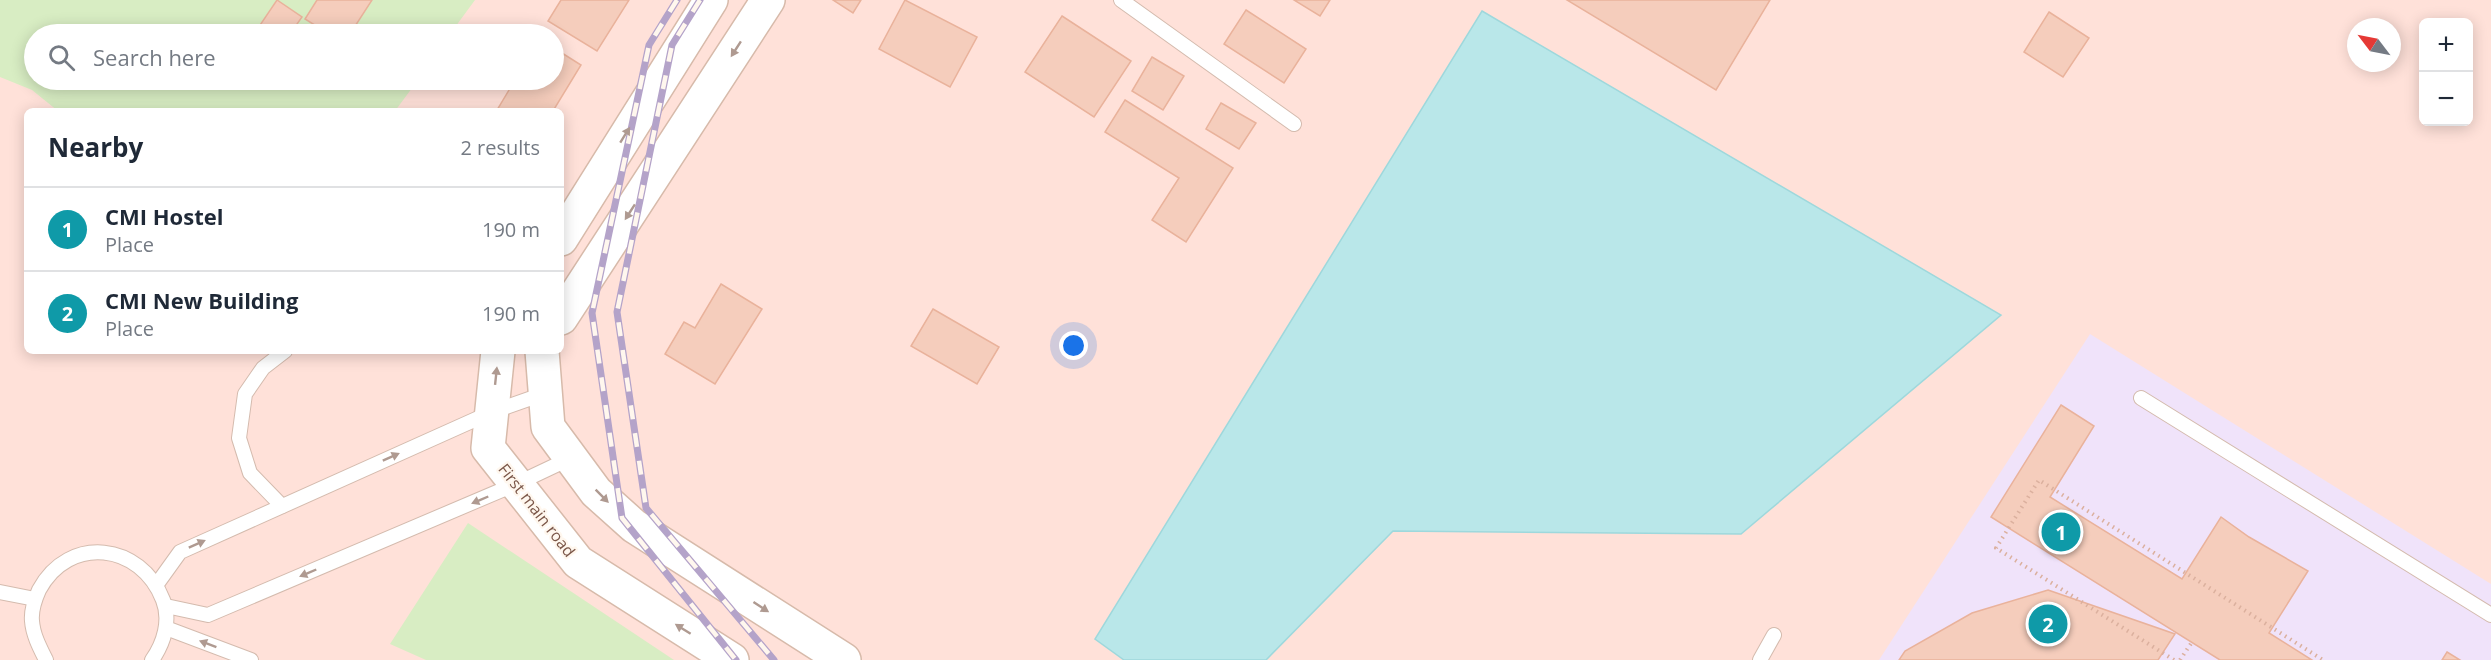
<!DOCTYPE html>
<meta charset="utf-8">
<style>
:root{--surface:#fff;--page:#f2f2f3;--text:#1f2937;--muted:#747a83;--line:#e0e1e3;--accent:#db2777}
body{margin:0;font-family:"Open Sans",sans-serif;background:var(--page);color:var(--text)}
.controls{position:absolute;right:18px;top:18px;display:grid;overflow:hidden;border-radius:9px;box-shadow:0 3px 15px #0003}
.controls button{width:54px;height:54px;display:grid;place-items:center;padding:0;border:0;border-bottom:2px solid var(--line);background:var(--surface);color:var(--text);font:30px sans-serif}
.compass{position:absolute;left:2347px;top:18px;width:54px;height:54px;border-radius:50%;background:var(--surface);box-shadow:0 3px 15px #0003;rotate:302deg}
.you{position:absolute;left:1074px;top:346px;width:21px;height:21px;margin:-15px;border:4px solid #fff;border-radius:50%;background:#1a73e8;box-shadow:0 0 0 9px #1a73e833}
.badge{display:grid;place-items:center;width:39px;height:39px;border-radius:50%;background:var(--accent);color:#fff;font-size:20px;font-weight:700}
.pin{position:absolute;translate:-50% -50%;border:3px solid #fff;box-shadow:0 2px 6px #0006}
.list{margin:0;padding:0;list-style:none}
h2{display:flex;justify-content:space-between;align-items:center;height:78px;margin:0;padding:0 24px;font-size:26px}
h2 small{font-size:20px;font-weight:400;color:var(--muted)}
.list li{display:grid;grid-template-columns:39px 1fr auto;gap:18px;align-items:center;box-sizing:border-box;height:84px;padding:0 24px;border-top:2px solid var(--line)}
.list b{display:block;font-size:22px;white-space:nowrap}
.list p{margin:0;font-size:20px;white-space:nowrap;color:var(--muted)}
.list em{font-size:20px;font-style:normal;color:var(--muted)}
.icon{flex:none;width:33px;height:33px;fill:none;stroke:currentColor;stroke-width:2;stroke-linecap:round;stroke-linejoin:round}
.map{position:relative;flex:none;width:2491px;height:660px;overflow:hidden}
.search{position:absolute;background:var(--surface);box-shadow:0 3px 15px #0003;left:24px;top:24px;width:540px;height:66px;display:flex;align-items:center;gap:15px;box-sizing:border-box;padding:0 21px;border-radius:33px;color:var(--muted);font-size:22px}
.panel{position:absolute;background:var(--surface);box-shadow:0 3px 15px #0003;left:24px;top:108px;width:540px;height:246px;border-radius:9px}
.map>svg:first-child{display:block}
.commercial{fill:#ffe1d9;fill-rule:evenodd}
.education{fill:#f0e3fa}
.green{fill:#d8edc3}
.water{fill:#b9e7e9;stroke:#9ed8dc;stroke-width:1.5}
.building{fill:#f5cdbc;stroke:#e9b29b;stroke-width:1.5}
.lines{fill:none;stroke-linecap:round;stroke-linejoin:round}
.lane-casing{stroke:#d4bbae;stroke-width:16}
.secondary-casing{stroke:#d7baaa;stroke-width:36}
.path{stroke:#dbb09e;stroke-width:4;stroke-dasharray:1.5 4.5;stroke-linecap:butt}
.lane{stroke:#fff;stroke-width:14}
.secondary{stroke:#fff;stroke-width:33}
.rail-casing{stroke:#b4a3c9;stroke-width:7}
.rail{stroke:#fff7ee;stroke-width:4.5;stroke-dasharray:14;stroke-linecap:butt}
.oneway{fill:#af9a91}
.labels{text-anchor:middle;stroke-width:4.5;stroke-linejoin:round;paint-order:stroke}
.street-label{font-size:16px;fill:#7a5648;stroke:#fff7ee}
</style>
<div class="map">
<svg width="2491" height="660" viewBox="0 0 2491 660">
<rect width="100%" height="100%" fill="#fef3e6"/>
<path class="commercial" d="M0,0H2491V660H0ZM2424,22H2468V122H2424ZM2356,27H2392V63H2356ZM34,34H554V80H34ZM27,111H561V351H27Z"/>
<polygon class="education" points="2090,334 2491,584 2491,660 1879,660"/>
<g class="green">
<polygon points="0,0 475,0 450,34 34,34 34,80 418,80 395,111 58,111 32,90 0,77"/>
<polygon points="468,523 674,660 426,660 390,644"/>
</g>
<polygon class="water" points="1482,11 2001,315 1741,534 1393,531 1266,660 1124,660 1095,639"/>
<g class="building">
<polygon points="277,0 302,17 290,34 254,34"/>
<polygon points="317,0 372,0 350,34 329,34 305,19"/>
<polygon points="561,0 629,0 597,51 548,21"/>
<polygon points="833,0 861,0 853,13"/>
<polygon points="905,0 977,37 950,87 879,49"/>
<polygon points="1294,0 1330,0 1320,16"/>
<polygon points="1567,0 1770,0 1716,90"/>
<polygon points="1246,10 1306,49 1284,83 1224,44"/>
<polygon points="2049,12 2089,38 2063,77 2024,52"/>
<polygon points="1062,16 1131,61 1094,117 1025,72"/>
<polygon points="554,48 581,65 553,111 497,110 515,80 554,80"/>
<polygon points="1152,57 1184,76 1163,110 1132,91"/>
<polygon points="1125,100 1233,168 1186,242 1152,220 1179,178 1105,132"/>
<polygon points="1221,103 1256,123 1239,149 1206,129"/>
<polygon points="721,284 762,309 715,384 665,354 684,322 695,328"/>
<polygon points="933,309 999,347 977,384 911,346"/>
<polygon points="2061,405 2094,426 2050,497 2182,579 2221,517 2249,537 2308,571 2269,633 2312,660 2220,660 1991,517"/>
<polygon points="2048,590 2175,634 2158,660 1899,660 1905,651 1972,613"/>
<polygon points="2447,652 2460,660 2442,660"/>
</g>
<g class="lines">
<defs>
<g id="lane">
<polyline points="1121,0 1294,124"/>
<polyline points="2141,398 2491,615"/>
<polyline points="282,506 250,473 239,438 245,394 263,368 285,351"/>
<polyline points="157,584 180,552 492,412 546,393"/>
<polyline points="0,592 35,599"/>
<polyline points="166,606 208,615 516,484 571,458"/>
<polyline points="166,628 251,660"/>
<path d="M46,660C40,648 33,635 32,621C31,611 35,599 39,590C69,534 141,543 163,600C171,620 164,643 152,660"/>
<polyline points="1760,660 1774,635"/>
</g>
<g id="secondary">
<polyline points="561,239 711,0"/>
<polyline points="561,318 768,0"/>
<polyline points="498,351 488,448 578,562 732,660"/>
<polyline points="542,351 548,427 596,492 634,526 844,660"/>
</g>
</defs>
<use href="#lane" class="lane-casing"/>
<use href="#secondary" class="secondary-casing"/>
<g class="path">
<polyline points="2174,660 1996,548 2039,480 2323,660"/>
<polyline points="2180,660 2192,642"/>
</g>
<use href="#lane" class="lane"/>
<use href="#secondary" class="secondary"/>
<defs>
<g id="rail">
<polyline points="677,0 649,45 592,313 622,518 736,660"/>
<polyline points="700,0 672,45 617,312 646,508 774,660"/>
</g>
</defs>
<use href="#rail" class="rail-casing"/>
<use href="#rail" class="rail"/>
</g>
<defs><path id="oneway-solid" d="M-6-.8H1V-3.2L6.5 0L1 3.2V.8H-6Z" transform="scale(1.5)"/></defs>
<g class="oneway">
<use href="#oneway-solid" transform="translate(736 49) rotate(123)"/>
<use href="#oneway-solid" transform="translate(625 135) rotate(-58)"/>
<use href="#oneway-solid" transform="translate(630 212) rotate(123)"/>
<use href="#oneway-solid" transform="translate(496 376) rotate(-84)"/>
<use href="#oneway-solid" transform="translate(391 457) rotate(-24)"/>
<use href="#oneway-solid" transform="translate(602 496) rotate(45)"/>
<use href="#oneway-solid" transform="translate(480 500) rotate(157)"/>
<use href="#oneway-solid" transform="translate(197 544) rotate(-24)"/>
<use href="#oneway-solid" transform="translate(308 573) rotate(157)"/>
<use href="#oneway-solid" transform="translate(761 607) rotate(33)"/>
<use href="#oneway-solid" transform="translate(683 629) rotate(-148)"/>
<use href="#oneway-solid" transform="translate(208 644) rotate(-159)"/>
</g>
<g class="labels">
<g class="street-label">
<text transform="translate(537 510) rotate(52)" y="6">First main road</text>
</g>
</g>
</svg>
<div class="controls">
<button>+</button>
<button>−</button>
</div>
<svg class="compass" viewBox="-18 -18 36 36"><path d="M0-13l5 13h-10z" fill="#e53935"/><path d="M0 13l5-13h-10z" fill="#747a83"/></svg>
<div class="you"></div>
<div class="pin badge" style="left:2061px;top:532px;background:#0f9aa8">1</div>
<div class="pin badge" style="left:2048px;top:624px;background:#0f9aa8">2</div>
<div class="search"><svg class="icon" aria-label="search" viewBox="0 0 24 24"><circle cx="10" cy="10" r="6"/><path d="M15 15l6 6"/></svg>Search here</div>
<section class="panel">
<h2>Nearby<small>2 results</small></h2>
<ul class="list">
<li><span class="badge" style="background:#0f9aa8">1</span><div><b>CMI Hostel</b><p>Place</p></div><em>190 m</em></li>
<li><span class="badge" style="background:#0f9aa8">2</span><div><b>CMI New Building</b><p>Place</p></div><em>190 m</em></li>
</ul>
</section>
</div>
